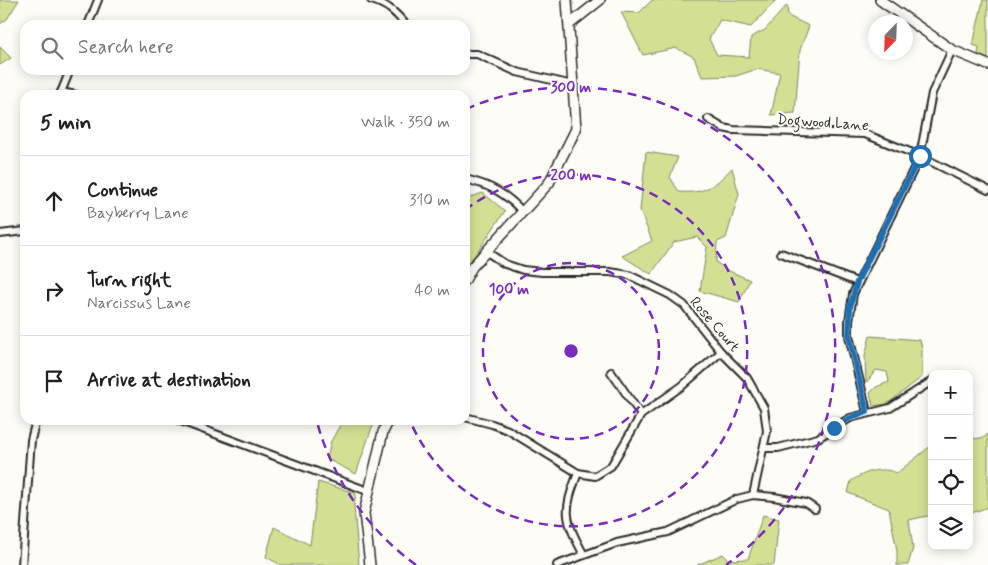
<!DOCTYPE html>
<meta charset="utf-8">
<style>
:root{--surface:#fff;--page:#f6f6f6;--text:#202124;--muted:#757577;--line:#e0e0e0}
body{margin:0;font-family:Mynerve,sans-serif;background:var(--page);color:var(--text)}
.controls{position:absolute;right:15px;bottom:15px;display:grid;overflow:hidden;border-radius:10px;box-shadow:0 2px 12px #0003}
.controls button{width:45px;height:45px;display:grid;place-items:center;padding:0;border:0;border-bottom:1px solid var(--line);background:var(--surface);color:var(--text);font:25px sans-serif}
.compass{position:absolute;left:868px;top:15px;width:45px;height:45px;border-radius:50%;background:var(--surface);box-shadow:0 2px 12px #0003;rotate:203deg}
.stop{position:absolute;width:15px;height:15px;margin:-11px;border:4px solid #1f6fb2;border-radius:50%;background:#fff}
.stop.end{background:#1f6fb2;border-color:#fff;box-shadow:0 1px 5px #0008}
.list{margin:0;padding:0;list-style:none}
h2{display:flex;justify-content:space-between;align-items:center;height:65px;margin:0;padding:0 20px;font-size:21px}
h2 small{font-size:16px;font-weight:400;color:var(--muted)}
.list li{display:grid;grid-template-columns:32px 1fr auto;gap:15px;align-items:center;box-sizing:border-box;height:90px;padding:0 20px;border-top:1px solid var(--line)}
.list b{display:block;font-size:19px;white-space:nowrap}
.list p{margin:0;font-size:16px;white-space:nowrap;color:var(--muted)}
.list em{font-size:16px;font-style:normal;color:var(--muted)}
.icon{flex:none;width:28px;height:28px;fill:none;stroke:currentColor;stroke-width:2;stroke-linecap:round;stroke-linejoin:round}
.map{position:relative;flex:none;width:988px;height:565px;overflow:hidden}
.search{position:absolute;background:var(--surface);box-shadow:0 2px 12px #0003;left:20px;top:20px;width:450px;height:55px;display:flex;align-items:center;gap:12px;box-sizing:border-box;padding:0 18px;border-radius:15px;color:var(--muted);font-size:19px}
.panel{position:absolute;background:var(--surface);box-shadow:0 2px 12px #0003;left:20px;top:90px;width:450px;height:335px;border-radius:15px}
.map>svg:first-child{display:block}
.green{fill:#d3e093;stroke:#7f865f}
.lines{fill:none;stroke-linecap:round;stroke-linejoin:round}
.street-casing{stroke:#2b2b2b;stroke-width:10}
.secondary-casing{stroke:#2b2b2b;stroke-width:12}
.street{stroke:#fdfcf7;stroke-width:6}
.secondary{stroke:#fdfcf7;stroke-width:9}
.route{stroke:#1f6fb2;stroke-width:6}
.ring{fill:none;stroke:#7b2cbf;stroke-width:2.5;stroke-dasharray:9 6}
.labels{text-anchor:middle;stroke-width:4;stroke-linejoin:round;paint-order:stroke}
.street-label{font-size:15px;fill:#2b2b2b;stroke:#fdfcf7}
.centre{fill:#7b2cbf;stroke:#fdfcf7;stroke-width:2.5}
.ring-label{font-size:15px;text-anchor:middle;font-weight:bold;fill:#7b2cbf;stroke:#fdfcf7;stroke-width:4;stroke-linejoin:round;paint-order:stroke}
</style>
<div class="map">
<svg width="988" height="565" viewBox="0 0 988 565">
<rect width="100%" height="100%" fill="#fdfcf7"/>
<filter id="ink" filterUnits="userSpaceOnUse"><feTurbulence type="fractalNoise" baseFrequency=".02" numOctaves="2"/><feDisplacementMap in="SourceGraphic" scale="10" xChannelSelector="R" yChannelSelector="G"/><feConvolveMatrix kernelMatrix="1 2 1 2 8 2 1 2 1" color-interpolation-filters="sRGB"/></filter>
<g filter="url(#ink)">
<g class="green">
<polygon points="0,0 19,0 7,19 0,24"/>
<polygon points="652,0 776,0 751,27 720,20 709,39 717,55 749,57 751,37 765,30 787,5 788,16 809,26 800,50 795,113 771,115 780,73 757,69 736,76 702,77 694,57 676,48 643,55 621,12 639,13"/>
<polygon points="983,0 988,0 988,59 978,54 979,47 973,45"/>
<polygon points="0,47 11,58 0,65"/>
<path d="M646,152L678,157L670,177L679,192C705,194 715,186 732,168L739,194L726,238L717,242L716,262L727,270L750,280L739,302L700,291L707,247L697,237L674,242L651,274L622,256L652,241L640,210Z"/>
<polygon points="483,193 505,211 465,270 465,206 471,197"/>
<polygon points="870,336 920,340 922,348 922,377 887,404 873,406 870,393 876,387 889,382 887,372 876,370 866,383 865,356"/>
<polygon points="343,420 377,420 371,430 356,474 327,459 331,441"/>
<polygon points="988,434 988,507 969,514 969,439 983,438"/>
<path d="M932,445V515L909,520L913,548L908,565H897V551L889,509L848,493L851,481C865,472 880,466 897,473Z"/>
<polygon points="318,482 356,493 354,507 359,565 281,565 266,557 274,527 310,545"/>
<polygon points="763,515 779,519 774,565 697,565 723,554 729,560 748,559"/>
</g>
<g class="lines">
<defs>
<g id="street">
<path d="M371,0C387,4 396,13 406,25"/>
<polyline points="88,25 98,0"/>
<polyline points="465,54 477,54 517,72 573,85"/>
<polyline points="61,92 76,95"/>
<polyline points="60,95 70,70"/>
<polyline points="708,119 723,128 733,130 865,134 920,156 988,190"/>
<path d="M465,179C490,185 505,193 522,211"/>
<polyline points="0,234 25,231"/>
<polyline points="487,252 505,264 523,270 542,272 610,272 629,275 670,295 684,305 721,352 747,378 764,408 767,431 753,495"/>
<polyline points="781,253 857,282"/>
<polyline points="611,372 641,415"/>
<polyline points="867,412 849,336 849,321 853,294 920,156 932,93 952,50"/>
<polyline points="465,417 492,424 508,430 578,473 595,476 611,466 641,415 682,386 721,352"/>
<polyline points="178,420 368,491"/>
<polyline points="765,448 778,448 818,438 850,418 890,408 932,381"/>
<path d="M578,473C563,512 564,518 584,555"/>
<polyline points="22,565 31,440 36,420"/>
<polyline points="557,565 617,543 668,532 737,499 753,495 774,497 806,503 815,509"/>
</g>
<g id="secondary">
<polyline points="880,0 952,50 988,65"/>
<polyline points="570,24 600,0"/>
<polyline points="465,280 472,267 549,183 576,129 567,0"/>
<polyline points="370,565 364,513 383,432 389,420"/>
</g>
</defs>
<use href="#street" class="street-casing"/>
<use href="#secondary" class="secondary-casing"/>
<use href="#street" class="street"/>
<use href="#secondary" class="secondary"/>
</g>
</g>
<g class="lines" filter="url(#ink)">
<polyline class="route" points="834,428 850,418 867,412 849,336 850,307 857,282 920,156"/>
</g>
<g class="ring">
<circle cx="571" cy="351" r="88"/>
<path d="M465 210A176 176 0 1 1 410 421"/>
<path d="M416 565A264 264 0 0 1 317 422M466 109A264 264 0 0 1 726 565"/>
</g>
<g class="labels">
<g class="street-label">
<text transform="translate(823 122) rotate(4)" y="5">Dogwood Lane</text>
<text transform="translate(715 324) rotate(49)" y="5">Rose Court</text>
</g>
</g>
<circle cx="571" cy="351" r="8" class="centre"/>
<g class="ring-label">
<text x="571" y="92">300 m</text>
<text x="571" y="180">200 m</text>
<text x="509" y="294">100 m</text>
</g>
</svg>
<div class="controls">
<button>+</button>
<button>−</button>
<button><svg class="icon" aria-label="locate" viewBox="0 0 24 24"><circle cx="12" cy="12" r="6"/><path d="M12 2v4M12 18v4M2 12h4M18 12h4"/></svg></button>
<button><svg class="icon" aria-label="layers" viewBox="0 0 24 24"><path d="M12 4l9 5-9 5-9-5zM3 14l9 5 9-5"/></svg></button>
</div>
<svg class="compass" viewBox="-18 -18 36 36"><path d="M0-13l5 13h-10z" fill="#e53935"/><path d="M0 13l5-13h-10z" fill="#757577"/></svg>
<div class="stop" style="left:920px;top:156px"></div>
<div class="stop end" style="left:834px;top:428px"></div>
<div class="search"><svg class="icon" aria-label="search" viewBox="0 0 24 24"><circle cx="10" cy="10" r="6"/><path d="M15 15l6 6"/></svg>Search here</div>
<section class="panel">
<h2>5 min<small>Walk · 350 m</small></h2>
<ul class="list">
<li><svg class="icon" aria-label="ahead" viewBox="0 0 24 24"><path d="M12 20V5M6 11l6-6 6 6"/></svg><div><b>Continue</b><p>Bayberry Lane</p></div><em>310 m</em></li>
<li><svg class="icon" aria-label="right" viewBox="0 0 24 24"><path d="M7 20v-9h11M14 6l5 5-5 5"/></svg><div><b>Turn right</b><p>Narcissus Lane</p></div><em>40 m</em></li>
<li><svg class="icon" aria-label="arrive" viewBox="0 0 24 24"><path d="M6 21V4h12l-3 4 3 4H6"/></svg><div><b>Arrive at destination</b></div></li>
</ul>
</section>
</div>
